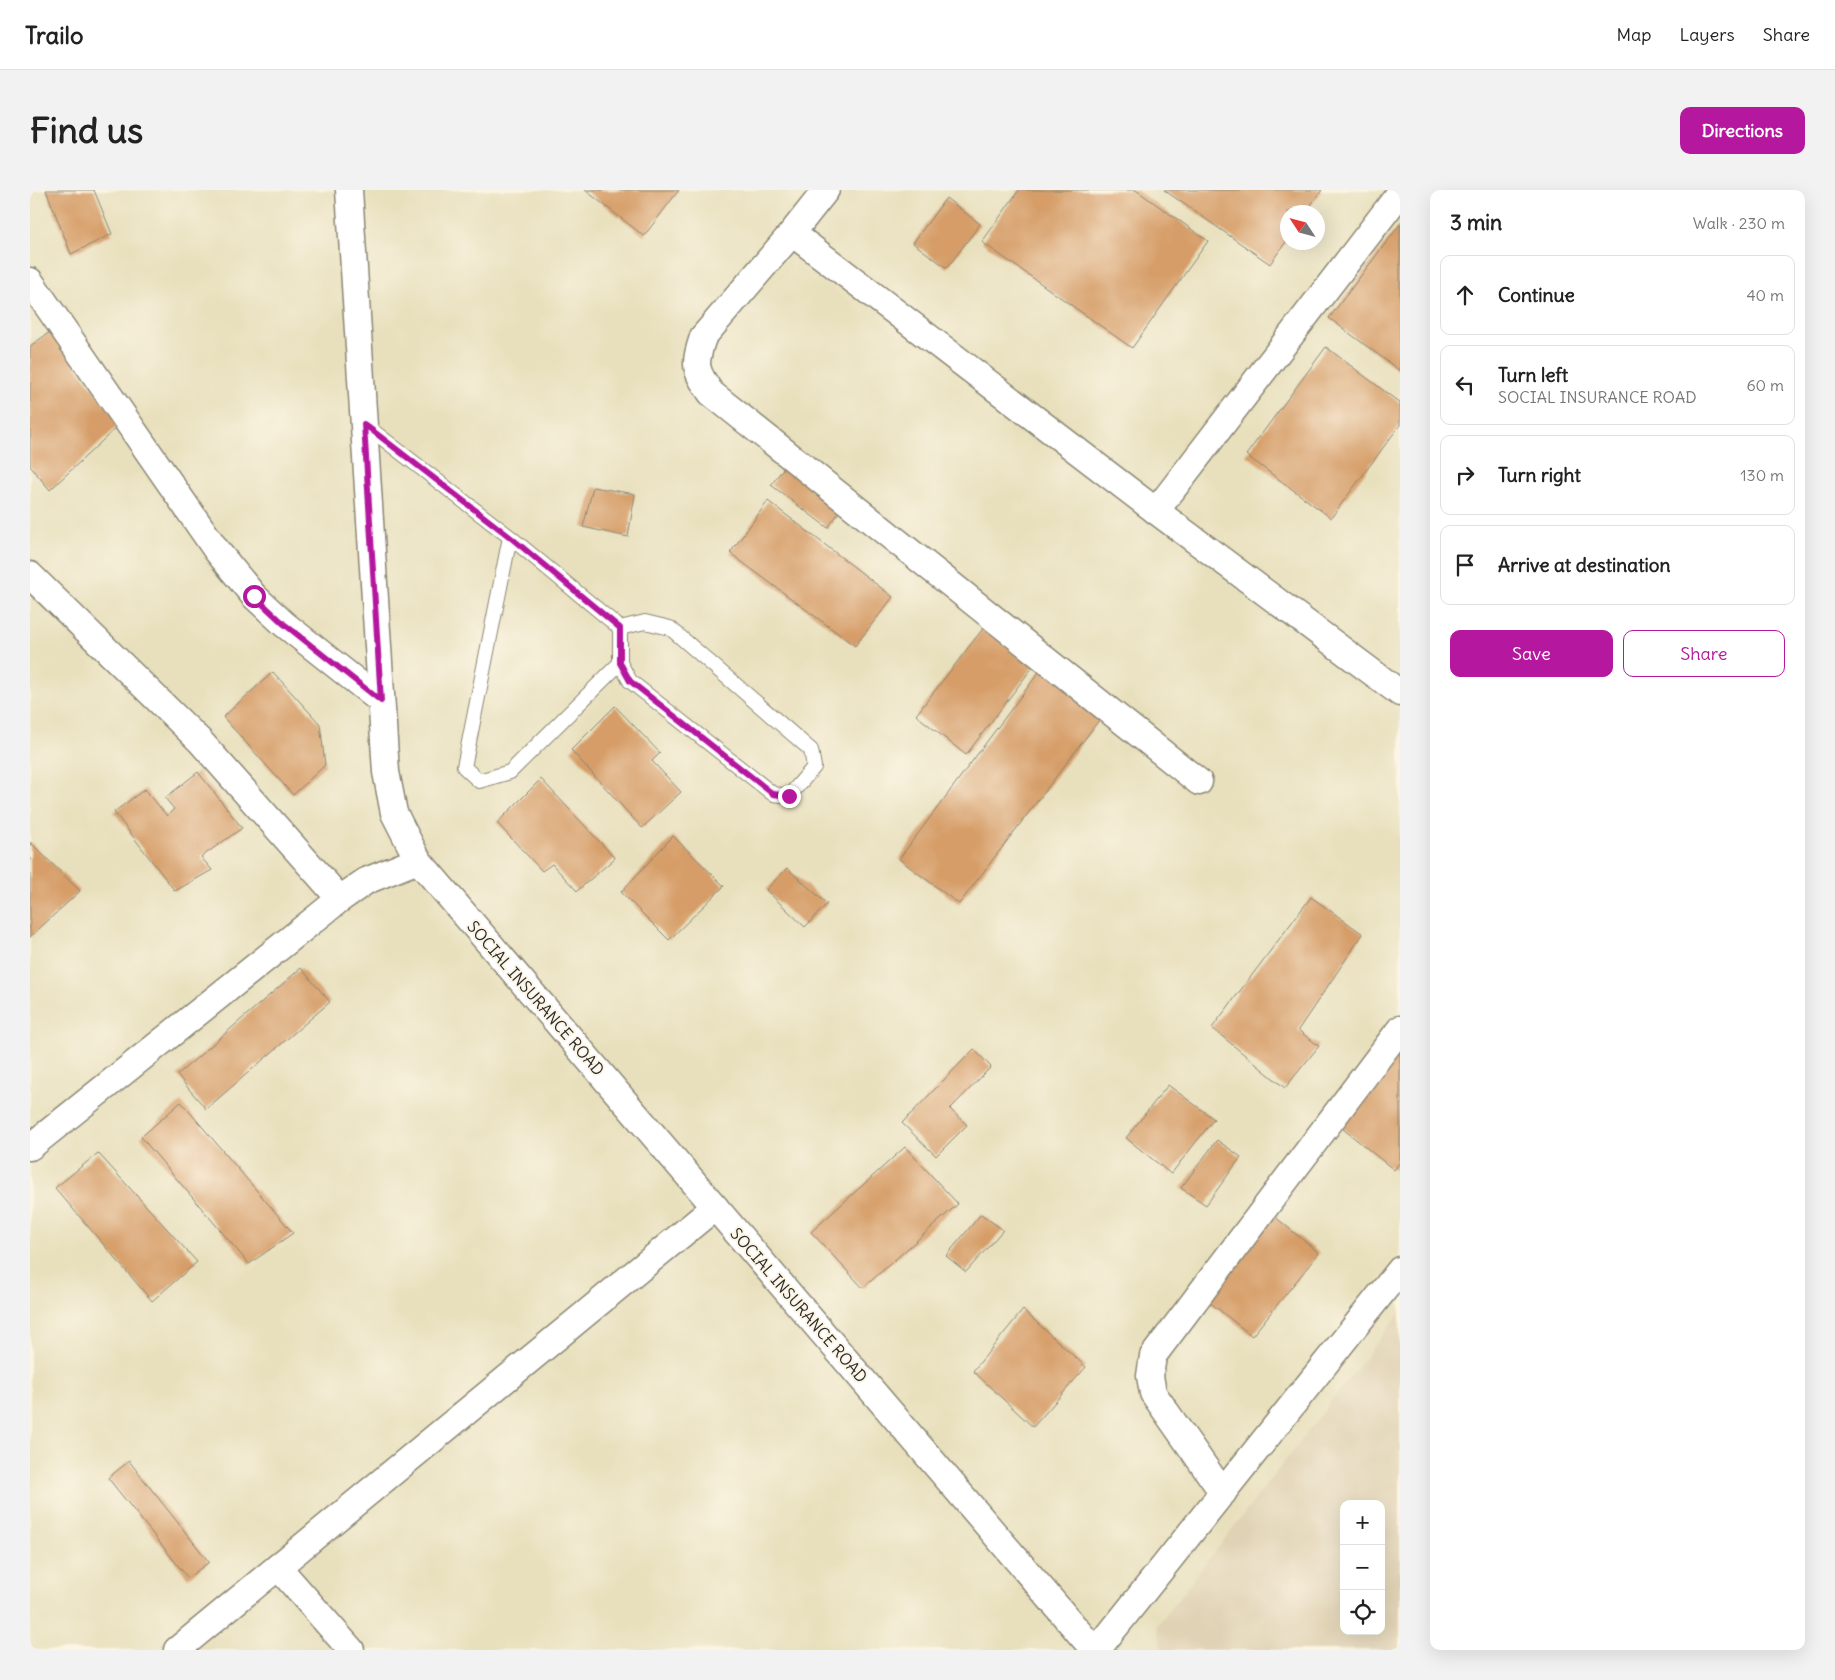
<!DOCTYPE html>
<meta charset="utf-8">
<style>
:root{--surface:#fff;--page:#f2f2f2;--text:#222;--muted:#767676;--line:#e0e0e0;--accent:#b5179e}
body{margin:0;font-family:Delius,sans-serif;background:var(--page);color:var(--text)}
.controls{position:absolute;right:15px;bottom:15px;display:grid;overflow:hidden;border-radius:10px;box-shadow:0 5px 20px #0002}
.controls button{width:45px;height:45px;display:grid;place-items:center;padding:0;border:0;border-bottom:1px solid var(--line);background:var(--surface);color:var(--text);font:25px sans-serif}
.compass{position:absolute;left:1250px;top:15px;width:45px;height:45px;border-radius:50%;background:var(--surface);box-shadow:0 5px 20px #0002;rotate:306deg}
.stop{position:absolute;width:15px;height:15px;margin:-11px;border:4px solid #b5179e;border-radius:50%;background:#fff}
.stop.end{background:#b5179e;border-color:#fff;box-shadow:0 1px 5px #0008}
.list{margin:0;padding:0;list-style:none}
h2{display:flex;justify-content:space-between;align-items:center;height:65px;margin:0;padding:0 20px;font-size:21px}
h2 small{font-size:16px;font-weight:400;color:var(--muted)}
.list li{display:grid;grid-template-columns:32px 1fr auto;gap:15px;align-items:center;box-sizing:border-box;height:80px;margin:0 10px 10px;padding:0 10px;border:1px solid var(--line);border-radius:10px}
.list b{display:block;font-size:19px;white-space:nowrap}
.list p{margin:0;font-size:16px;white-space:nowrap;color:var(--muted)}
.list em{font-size:16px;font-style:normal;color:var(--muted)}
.actions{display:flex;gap:10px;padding:15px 20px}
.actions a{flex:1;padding:11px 0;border:1px solid var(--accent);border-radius:10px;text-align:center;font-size:18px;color:var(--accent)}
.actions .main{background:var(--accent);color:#fff}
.icon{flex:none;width:28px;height:28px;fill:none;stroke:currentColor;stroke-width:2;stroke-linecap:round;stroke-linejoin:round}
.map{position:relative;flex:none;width:1370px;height:1460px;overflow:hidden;border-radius:10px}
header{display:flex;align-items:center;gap:30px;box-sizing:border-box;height:70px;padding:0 25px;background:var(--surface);border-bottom:1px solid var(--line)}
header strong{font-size:24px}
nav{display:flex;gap:28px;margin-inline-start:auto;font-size:18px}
.intro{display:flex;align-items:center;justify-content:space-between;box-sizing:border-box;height:120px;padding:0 30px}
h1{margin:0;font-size:35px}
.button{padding:12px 22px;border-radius:10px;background:var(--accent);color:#fff;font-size:18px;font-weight:700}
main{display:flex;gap:30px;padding:0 30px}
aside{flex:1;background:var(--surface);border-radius:10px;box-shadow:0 5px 20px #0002}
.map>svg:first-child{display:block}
.built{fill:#e0d2b4;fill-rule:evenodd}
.building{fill:#d69d68}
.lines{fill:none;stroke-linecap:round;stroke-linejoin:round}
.service-casing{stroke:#8a8674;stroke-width:16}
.minor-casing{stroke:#8a8674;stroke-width:29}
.service{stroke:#fff;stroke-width:14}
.minor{stroke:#fff;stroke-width:26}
.route{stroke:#b5179e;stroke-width:6}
.labels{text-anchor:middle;stroke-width:4;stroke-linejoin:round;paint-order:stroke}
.street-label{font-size:16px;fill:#2b2b2b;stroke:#fcf5e5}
</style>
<header>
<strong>Trailo</strong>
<nav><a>Map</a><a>Layers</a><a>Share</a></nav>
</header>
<div class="intro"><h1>Find us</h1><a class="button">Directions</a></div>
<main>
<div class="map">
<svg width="1370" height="1460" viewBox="0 0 1370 1460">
<rect width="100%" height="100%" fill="#fcf5e5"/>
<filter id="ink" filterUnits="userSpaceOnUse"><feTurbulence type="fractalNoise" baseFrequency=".02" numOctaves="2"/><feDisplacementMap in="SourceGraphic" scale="10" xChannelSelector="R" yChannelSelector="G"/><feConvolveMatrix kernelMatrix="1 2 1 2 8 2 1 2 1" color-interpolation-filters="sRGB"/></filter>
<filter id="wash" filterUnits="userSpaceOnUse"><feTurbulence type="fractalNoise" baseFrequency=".0096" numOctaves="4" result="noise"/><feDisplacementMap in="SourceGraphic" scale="20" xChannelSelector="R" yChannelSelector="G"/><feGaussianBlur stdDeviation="1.12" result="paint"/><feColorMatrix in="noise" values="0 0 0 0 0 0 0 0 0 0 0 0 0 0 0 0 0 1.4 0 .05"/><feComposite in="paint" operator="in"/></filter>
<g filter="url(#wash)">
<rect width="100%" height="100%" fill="#e8e0bd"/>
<path class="built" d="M1370,1123V1460H1132L1127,1436ZM1314,1314H1351V1441H1314Z"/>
<g id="blocks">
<g class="building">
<polygon points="16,0 64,0 82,44 41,64"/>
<polygon points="555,0 649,0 614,46"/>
<polygon points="989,0 1106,0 1178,51 1102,158 952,52"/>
<polygon points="1134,0 1292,0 1276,22 1258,22 1258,49 1240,74"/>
<polygon points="916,8 950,34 917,78 883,53"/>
<polygon points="1370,34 1370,181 1299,128"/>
<polygon points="20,142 90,234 20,300 0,276 0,156"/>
<polygon points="1296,157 1370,213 1370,235 1301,328 1216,265"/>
<polygon points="755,276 809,322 798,338 741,295"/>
<polygon points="563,297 605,304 598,347 553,337"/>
<polygon points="738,311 863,407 825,456 700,363"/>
<polygon points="955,436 1005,474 936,565 886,525"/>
<polygon points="1012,478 1073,525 929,714 869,669"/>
<polygon points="243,482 290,534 295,575 263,605 193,527"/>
<polygon points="585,516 630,563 622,571 651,602 612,638 541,560"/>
<polygon points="168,582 212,638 171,667 182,680 145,701 84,622 115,599 137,626 144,619 135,608"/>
<polygon points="511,589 585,668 547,701 522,674 512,681 467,633"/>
<polygon points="643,646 694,696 639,750 591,702"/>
<polygon points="0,652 50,701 0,747"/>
<polygon points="757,678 797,714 775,737 736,700"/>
<polygon points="1281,707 1333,744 1268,840 1289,856 1255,898 1182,838"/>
<polygon points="271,778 300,812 176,919 147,885"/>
<polygon points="1370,851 1370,972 1364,980 1307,934"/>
<polygon points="944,859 961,877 920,919 937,935 906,966 872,933"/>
<polygon points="1138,895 1184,929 1141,984 1096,948"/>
<polygon points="151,912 263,1043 219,1074 111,947"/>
<polygon points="1187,950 1211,967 1176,1015 1151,998"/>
<polygon points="875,957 928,1014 833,1098 781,1042"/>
<polygon points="68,963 167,1072 122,1111 25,998"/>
<polygon points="951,1024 973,1040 936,1082 916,1066"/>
<polygon points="1244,1026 1289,1063 1222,1146 1178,1111"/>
<polygon points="993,1120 1056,1177 1003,1237 943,1181"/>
<polygon points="99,1271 179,1372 158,1388 78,1288"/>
</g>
</g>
</g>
<g filter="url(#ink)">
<use href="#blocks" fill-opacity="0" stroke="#8a8674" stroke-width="1"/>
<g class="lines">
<defs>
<g id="service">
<polyline points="334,234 480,347 590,438 615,432 640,438 781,560 784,577 759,606 743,604 600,491 590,473 590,438"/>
<polyline points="480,347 434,577 449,591 480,582 590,473"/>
</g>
<g id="minor">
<polyline points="319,0 356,582 364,623 388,670 1064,1460"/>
<path d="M796,0L762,43L673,147C664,175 664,179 681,203L1169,592"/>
<polyline points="762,43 1126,321 1370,503"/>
<polyline points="0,91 187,361 224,406 254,434 351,511"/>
<polyline points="1126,321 1370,3"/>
<polyline points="0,385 170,551 310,709"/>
<polyline points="0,957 310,709 336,691 388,670"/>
<polyline points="1193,1303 1123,1203 1120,1186 1123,1166 1370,839"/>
<polyline points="248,1377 321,1460"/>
<polyline points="147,1460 685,1017"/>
<polyline points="1067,1460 1370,1080"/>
</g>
</defs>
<use href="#service" class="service-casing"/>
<use href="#minor" class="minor-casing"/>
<use href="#service" class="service"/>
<use href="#minor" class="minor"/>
</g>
</g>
<g class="lines" filter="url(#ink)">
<polyline class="route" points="224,406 254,434 351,511 334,234 480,347 590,438 590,473 600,491 743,604 759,606"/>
</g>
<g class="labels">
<g class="street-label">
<text transform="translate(506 808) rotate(49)" y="6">SOCIAL INSURANCE ROAD</text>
<text transform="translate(769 1115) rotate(49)" y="6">SOCIAL INSURANCE ROAD</text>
</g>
</g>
</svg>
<div class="controls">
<button>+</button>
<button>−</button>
<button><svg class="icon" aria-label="locate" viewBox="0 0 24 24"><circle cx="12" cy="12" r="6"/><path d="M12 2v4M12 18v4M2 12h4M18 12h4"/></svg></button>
</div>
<svg class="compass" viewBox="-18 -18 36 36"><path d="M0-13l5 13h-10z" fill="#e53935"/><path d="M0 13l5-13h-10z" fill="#767676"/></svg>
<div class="stop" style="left:224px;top:406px"></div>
<div class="stop end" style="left:759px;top:606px"></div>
</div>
<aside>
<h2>3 min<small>Walk · 230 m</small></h2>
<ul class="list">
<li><svg class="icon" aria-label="ahead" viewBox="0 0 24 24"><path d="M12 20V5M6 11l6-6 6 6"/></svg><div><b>Continue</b></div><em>40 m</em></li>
<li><svg class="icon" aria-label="left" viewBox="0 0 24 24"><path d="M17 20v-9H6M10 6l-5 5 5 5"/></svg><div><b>Turn left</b><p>SOCIAL INSURANCE ROAD</p></div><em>60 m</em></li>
<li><svg class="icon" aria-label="right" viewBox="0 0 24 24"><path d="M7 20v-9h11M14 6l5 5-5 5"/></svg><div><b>Turn right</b></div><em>130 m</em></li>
<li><svg class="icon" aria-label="arrive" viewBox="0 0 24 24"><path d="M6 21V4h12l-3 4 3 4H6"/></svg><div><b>Arrive at destination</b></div></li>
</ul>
<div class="actions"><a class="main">Save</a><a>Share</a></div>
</aside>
</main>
